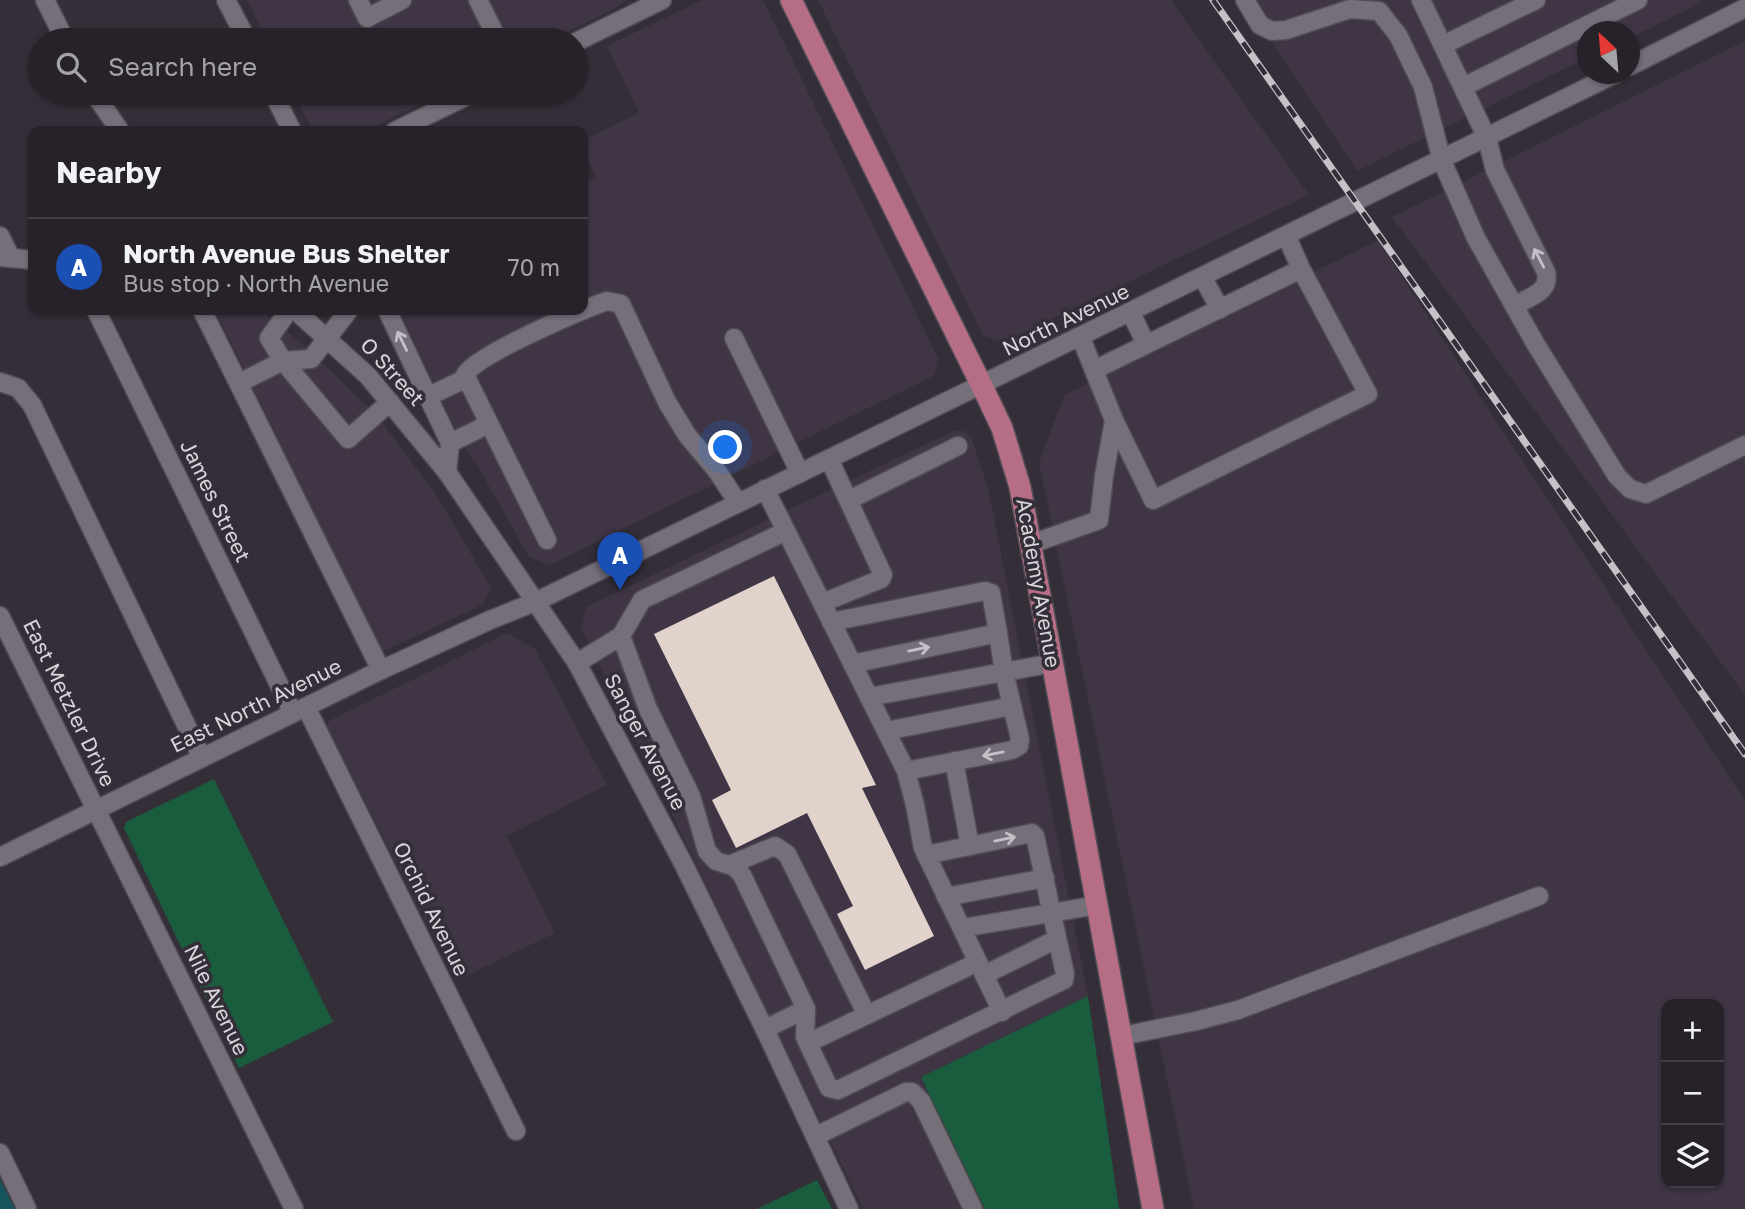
<!DOCTYPE html>
<meta charset="utf-8">
<style>
:root{--surface:#27222a;--page:#332f36;--text:#f1f3f6;--muted:#a4a4a8;--line:#433f47;--accent:#b45309}
body{margin:0;font-family:"Golos Text",sans-serif;background:var(--page);color:var(--text)}
.controls{position:absolute;right:21px;bottom:21px;display:grid;overflow:hidden;border-radius:14px;box-shadow:0 2px 5px #0004}
.controls button{width:63px;height:63px;display:grid;place-items:center;padding:0;border:0;border-bottom:2px solid var(--line);background:var(--surface);color:var(--text);font:35px sans-serif}
.compass{position:absolute;left:1577px;top:21px;width:63px;height:63px;border-radius:50%;background:var(--surface);box-shadow:0 2px 5px #0004;rotate:334deg}
.you{position:absolute;left:726px;top:448px;width:24px;height:24px;margin:-18px;border:5px solid #fff;border-radius:50%;background:#1a73e8;box-shadow:0 0 0 10px #1a73e833}
.badge{display:grid;place-items:center;width:46px;height:46px;border-radius:50%;background:var(--accent);color:#fff;font-size:23px;font-weight:700}
.pin{position:absolute;translate:-50% -58px;filter:drop-shadow(0 2px 4px #0008)}
.pin::after{content:'';position:absolute;top:37px;width:24px;height:21px;background:inherit;clip-path:polygon(0 0,100% 0,50% 100%)}
.list{margin:0;padding:0;list-style:none}
h2{display:flex;justify-content:space-between;align-items:center;height:91px;margin:0;padding:0 28px;font-size:30px}
h2 small{font-size:23px;font-weight:400;color:var(--muted)}
.list li{display:grid;grid-template-columns:46px 1fr auto;gap:21px;align-items:center;box-sizing:border-box;height:98px;padding:0 28px;border-top:2px solid var(--line)}
.list b{display:block;font-size:26px;white-space:nowrap}
.list p{margin:0;font-size:23px;white-space:nowrap;color:var(--muted)}
.list em{font-size:23px;font-style:normal;color:var(--muted)}
.icon{flex:none;width:38px;height:38px;fill:none;stroke:currentColor;stroke-width:2;stroke-linecap:round;stroke-linejoin:round}
.map{position:relative;flex:none;width:1745px;height:1209px;overflow:hidden}
.search{position:absolute;background:var(--surface);box-shadow:0 2px 5px #0004;left:28px;top:28px;width:560px;height:77px;display:flex;align-items:center;gap:18px;box-sizing:border-box;padding:0 24px;border-radius:38px;color:var(--muted);font-size:26px}
.panel{position:absolute;background:var(--surface);box-shadow:0 2px 5px #0004;left:28px;top:126px;width:560px;height:189px;border-radius:14px}
.map>svg:first-child{display:block}
.built{fill:#3f3545;fill-rule:evenodd}
.green{fill:#1a5d3e}
.water{fill:#18545c}
.building{fill:#e1d2cc}
.lines{fill:none;stroke-linecap:round;stroke-linejoin:round}
.minor-casing{stroke:#514b54;stroke-width:21}
.major-casing{stroke:#514b54;stroke-width:24}
.minor{stroke:#756f7a;stroke-width:18}
.major{stroke:#b66e87;stroke-width:21}
.rail-casing{stroke:#c5c1c8;stroke-width:7}
.rail{stroke:#342e38;stroke-width:4.5;stroke-dasharray:13;stroke-linecap:butt}
.oneway{stroke:#c4c0c8}
.labels{text-anchor:middle;stroke-width:7;stroke-linejoin:round;paint-order:stroke}
.street-label{font-size:21px;fill:#d8d4db;stroke:#342e38}
</style>
<div class="map">
<svg width="1745" height="1209" viewBox="0 0 1745 1209">
<rect width="100%" height="100%" fill="#342e38"/>
<g class="built">
<polygon points="247,0 627,0 612,10 551,40 267,40"/>
<polygon points="702,0 763,0 938,358 935,375 550,565 529,557 476,463 466,451 399,310 583,310 583,184 596,177 583,150 583,141 639,113 607,46"/>
<polygon points="818,0 1171,0 1309,195 1004,342 983,336"/>
<polygon points="1244,0 1702,0 1699,4 1630,38 1630,32 1588,32 1587,58 1357,171"/>
<polygon points="1745,41 1745,695 1392,217"/>
<polygon points="293,93 444,93 365,131 313,131"/>
<path d="M1378,240L1745,801V1209H1194L1039,463L1064,395ZM1666,1004H1719V1183H1666Z"/>
<polygon points="215,310 260,310 300,342 376,414 437,496 491,588 484,604 382,652"/>
<polygon points="953,431 964,431 972,439 989,492 1088,996 921,1077 985,1209 863,1209 581,627 586,607"/>
<polygon points="507,633 535,649 607,785 507,836 555,933 456,981 327,726 329,721"/>
</g>
<g class="green">
<polygon points="214,779 333,1022 239,1068 124,828 126,822"/>
<polygon points="1088,996 1119,1209 985,1209 921,1077"/>
<polygon points="817,1180 832,1209 757,1209"/>
</g>
<polygon class="water" points="0,1179 15,1209 0,1209"/>
<polygon class="building" points="774,576 876,785 862,788 934,936 865,970 837,914 853,906 807,813 736,848 712,800 731,790 654,634"/>
<g class="lines">
<defs>
<g id="minor">
<polyline points="45,0 65,40"/>
<polyline points="226,0 247,40"/>
<polyline points="358,0 367,18 402,0"/>
<polyline points="478,0 498,40"/>
<polyline points="1245,0 1260,25 1272,31 1286,30 1350,9 1379,11 1398,35 1423,87 1442,161 1476,238 1535,343 1617,476 1630,489 1646,494 1745,445"/>
<path d="M1421,0L1487,138L1495,170L1546,272C1551,292 1529,297 1514,306"/>
<polyline points="576,42 662,0"/>
<polyline points="1443,45 1536,0"/>
<polyline points="1630,66 1745,8"/>
<polyline points="1463,87 1638,0"/>
<polyline points="94,93 120,131"/>
<polyline points="273,93 292,131"/>
<polyline points="395,131 473,93"/>
<polyline points="0,236 11,258"/>
<polyline points="1287,237 1301,269"/>
<polyline points="0,257 33,260"/>
<polyline points="1203,278 1220,309"/>
<polyline points="96,310 293,713"/>
<polyline points="202,310 381,670"/>
<polyline points="289,310 269,338 283,361 348,439 390,402"/>
<polyline points="295,310 368,376 447,472 577,663 683,863 768,1036 849,1209"/>
<polyline points="387,310 450,443 447,472"/>
<polyline points="1131,313 1146,344"/>
<polyline points="734,338 800,473"/>
<polyline points="1094,370 1301,269 1368,394 1153,500 1114,420"/>
<polyline points="0,382 18,388 32,405 202,758"/>
<polyline points="239,383 283,361 311,359 349,310"/>
<polyline points="429,396 467,378"/>
<polyline points="450,443 489,424"/>
<polyline points="765,489 906,771 915,805 923,848 1002,1012"/>
<polyline points="849,500 958,446"/>
<path d="M547,540L465,375C471,357 584,309 607,301L621,304L667,402L687,435L717,471L738,503"/>
<polyline points="1031,544 1099,520 1104,476 1114,420 1081,338"/>
<polyline points="822,603 881,579 883,575 829,459"/>
<polyline points="0,616 294,1209"/>
<polyline points="831,622 985,591 991,593 998,633 852,664"/>
<polyline points="621,636 648,709 691,796 707,851 716,861 735,867 742,875 806,1009 805,1037 829,1088 838,1090 1064,980 1065,974 1035,836 1032,833 926,855"/>
<polyline points="577,663 621,636 642,600 786,531"/>
<polyline points="869,697 1053,663"/>
<polyline points="306,707 516,1131"/>
<polyline points="886,731 1012,706"/>
<polyline points="954,761 970,846"/>
<polyline points="906,771 1012,750 1019,746 1020,739 1004,672 998,633"/>
<path d="M0,857L381,670L490,620L535,602C895,426 1256,253 1615,74"/>
<polyline points="729,865 775,846 787,854 867,1015"/>
<polyline points="946,897 1045,878"/>
<polyline points="962,928 1098,905"/>
<polyline points="984,975 1057,939"/>
<polyline points="765,1029 806,1009"/>
<polyline points="1122,1036 1196,1021 1238,1010 1539,896"/>
<polyline points="808,1043 978,962"/>
<polyline points="816,1136 906,1092 912,1092 921,1101 973,1209"/>
<polyline points="0,1153 27,1209"/>
</g>
<polyline id="major" points="791,0 982,386 1002,428 1020,487 1153,1209"/>
</defs>
<use href="#minor" class="minor-casing"/>
<use href="#major" class="major-casing"/>
<use href="#minor" class="minor"/>
<use href="#major" class="major"/>
<defs>
<polyline id="rail" points="1213,0 1745,754"/>
</defs>
<use href="#rail" class="rail-casing"/>
<use href="#rail" class="rail"/>
</g>
<defs><path id="oneway-shaft" d="M-6 0H5M1.5-3L5.5 0L1.5 3" fill="none" stroke-width="1.6" stroke-linecap="round" stroke-linejoin="round" transform="scale(1.75)"/></defs>
<g class="oneway">
<use href="#oneway-shaft" transform="translate(1539 258) rotate(-117)"/>
<use href="#oneway-shaft" transform="translate(402 341) rotate(-116)"/>
<use href="#oneway-shaft" transform="translate(919 649) rotate(-12)"/>
<use href="#oneway-shaft" transform="translate(993 754) rotate(169)"/>
<use href="#oneway-shaft" transform="translate(1005 839) rotate(-12)"/>
</g>
<g class="labels">
<g class="street-label">
<text transform="translate(1066 320) rotate(-26)" y="7">North Avenue</text>
<text transform="translate(392 372) rotate(48)" y="7">O Street</text>
<text transform="translate(215 501) rotate(64)" y="7">James Street</text>
<text transform="translate(1038 583) rotate(80)" y="7">Academy Avenue</text>
<text transform="translate(69 703) rotate(64)" y="7">East Metzler Drive</text>
<text transform="translate(256 706) rotate(-26)" y="7">East North Avenue</text>
<text transform="translate(645 742) rotate(62)" y="7">Sanger Avenue</text>
<text transform="translate(431 909) rotate(64)" y="7">Orchid Avenue</text>
<text transform="translate(216 1000) rotate(64)" y="7">Nile Avenue</text>
</g>
</g>
</svg>
<div class="controls">
<button>+</button>
<button>−</button>
<button><svg class="icon" aria-label="layers" viewBox="0 0 24 24"><path d="M12 4l9 5-9 5-9-5zM3 14l9 5 9-5"/></svg></button>
</div>
<svg class="compass" viewBox="-18 -18 36 36"><path d="M0-13l5 13h-10z" fill="#e53935"/><path d="M0 13l5-13h-10z" fill="#a4a4a8"/></svg>
<div class="you"></div>
<div class="pin badge" style="left:620px;top:590px;background:#1a4fb4">A</div>
<div class="search"><svg class="icon" aria-label="search" viewBox="0 0 24 24"><circle cx="10" cy="10" r="6"/><path d="M15 15l6 6"/></svg>Search here</div>
<section class="panel">
<h2>Nearby<small></small></h2>
<ul class="list">
<li><span class="badge" style="background:#1a4fb4">A</span><div><b>North Avenue Bus Shelter</b><p>Bus stop · North Avenue</p></div><em>70 m</em></li>
</ul>
</section>
</div>
